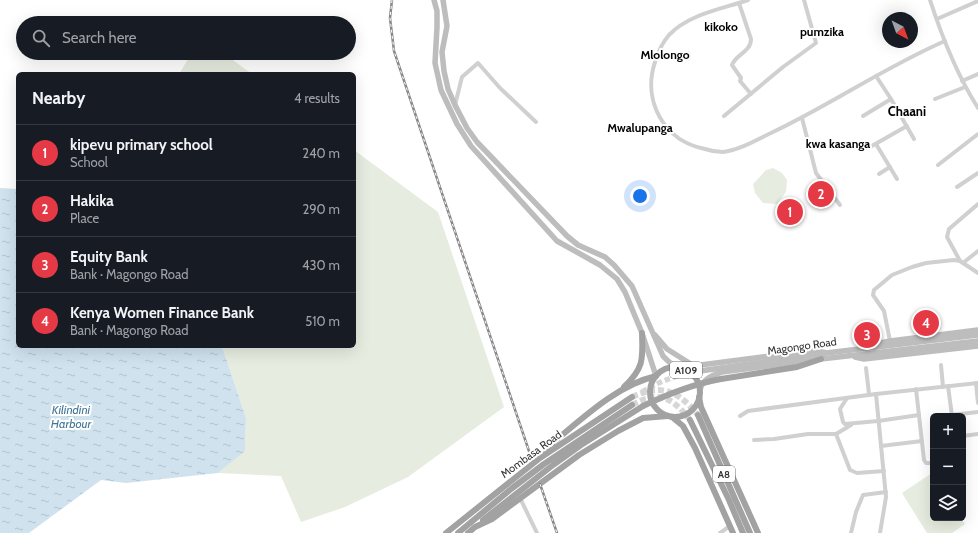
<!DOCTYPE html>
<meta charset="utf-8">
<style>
:root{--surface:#171b24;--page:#242831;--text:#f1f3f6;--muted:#9ea1a6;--line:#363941;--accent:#e63946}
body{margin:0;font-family:Cabin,sans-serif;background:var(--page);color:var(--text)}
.controls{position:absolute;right:12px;bottom:12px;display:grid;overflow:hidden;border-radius:6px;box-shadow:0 4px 16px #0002}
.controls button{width:36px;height:36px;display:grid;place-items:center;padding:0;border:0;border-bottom:1px solid var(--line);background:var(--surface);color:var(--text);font:20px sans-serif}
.compass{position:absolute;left:882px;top:12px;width:36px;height:36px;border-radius:50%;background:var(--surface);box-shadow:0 4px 16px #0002;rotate:139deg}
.you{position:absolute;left:640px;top:196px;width:14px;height:14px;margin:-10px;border:3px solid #fff;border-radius:50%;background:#1a73e8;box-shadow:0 0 0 6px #1a73e833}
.badge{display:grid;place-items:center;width:26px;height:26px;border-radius:50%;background:var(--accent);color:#fff;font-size:13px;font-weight:700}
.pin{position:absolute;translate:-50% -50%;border:2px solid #fff;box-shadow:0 1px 4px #0006}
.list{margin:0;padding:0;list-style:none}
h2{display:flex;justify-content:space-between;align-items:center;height:52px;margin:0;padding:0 16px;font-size:17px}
h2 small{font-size:13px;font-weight:400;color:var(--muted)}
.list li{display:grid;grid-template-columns:26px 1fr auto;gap:12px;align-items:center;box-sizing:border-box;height:56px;padding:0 16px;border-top:1px solid var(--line)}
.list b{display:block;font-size:15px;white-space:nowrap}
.list p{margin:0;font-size:13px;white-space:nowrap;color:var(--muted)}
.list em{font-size:13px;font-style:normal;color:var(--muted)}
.icon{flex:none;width:22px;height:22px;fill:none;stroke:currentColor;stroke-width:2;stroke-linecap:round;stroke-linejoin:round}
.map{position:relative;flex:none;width:978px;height:533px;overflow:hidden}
.search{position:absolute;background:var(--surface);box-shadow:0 4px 16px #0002;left:16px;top:16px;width:340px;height:44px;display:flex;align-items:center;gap:10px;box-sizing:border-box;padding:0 14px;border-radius:22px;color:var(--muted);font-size:15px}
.panel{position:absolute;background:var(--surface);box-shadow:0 4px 16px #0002;left:16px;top:72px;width:340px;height:276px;border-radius:6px}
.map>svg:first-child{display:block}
.green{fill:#e6ecdf}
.water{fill:url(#water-ripples)}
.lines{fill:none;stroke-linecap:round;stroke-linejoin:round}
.secondary-tunnel{stroke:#d6d6d6;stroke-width:5.5;stroke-dasharray:5.5 3;stroke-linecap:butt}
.trunk-tunnel{stroke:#d6d6d6;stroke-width:6;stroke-dasharray:6 3;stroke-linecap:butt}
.minor{stroke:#d0d0d0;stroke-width:4}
.secondary{stroke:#bdbdbd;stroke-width:5.5}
.trunk{stroke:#a2a2a2;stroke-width:6}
.rail-casing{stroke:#888;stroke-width:2.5}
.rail{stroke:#fff;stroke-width:1;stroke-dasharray:3;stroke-linecap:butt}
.trunk-bridge{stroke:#a2a2a2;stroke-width:6}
.labels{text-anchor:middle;stroke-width:4;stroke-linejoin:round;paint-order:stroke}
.shield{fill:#fff;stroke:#707070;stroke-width:1}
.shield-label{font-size:10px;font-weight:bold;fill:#333}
.street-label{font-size:11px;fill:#333;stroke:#fff}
.neighbourhood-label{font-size:12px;font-weight:bold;fill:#000;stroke:#fff}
.water-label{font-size:12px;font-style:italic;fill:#3f7597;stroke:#fff}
.quarter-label{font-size:13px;font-weight:bold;fill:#000;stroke:#fff}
</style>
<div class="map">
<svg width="978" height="533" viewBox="0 0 978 533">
<defs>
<pattern id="water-ripples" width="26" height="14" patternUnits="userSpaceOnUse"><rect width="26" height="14" fill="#cfe2ee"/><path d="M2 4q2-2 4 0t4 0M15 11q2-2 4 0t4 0" fill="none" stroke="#b2c2cd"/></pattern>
</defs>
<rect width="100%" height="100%" fill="#fff"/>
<g class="green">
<polygon points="192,53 223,53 252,74 179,74"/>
<polygon points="354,150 438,212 504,407 408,477 345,507 301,522 281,476 218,473 245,450 246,418 222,346 354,346"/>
<polygon points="773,168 782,173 787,180 786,192 777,204 763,203 755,193 753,184 766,170"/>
<polygon points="932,473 933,518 961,518 965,524 952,533 927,533 902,493"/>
</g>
<polygon class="water" points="0,188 18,189 18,346 222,346 246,418 245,451 218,473 126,483 101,480 29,533 0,533"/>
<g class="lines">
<path class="secondary-tunnel" d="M642,392C662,380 677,375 700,371"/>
<g class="trunk-tunnel">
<path d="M632,397C662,383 678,391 698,415"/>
<path d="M632,405C659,390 672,397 690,420"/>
</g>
<g class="minor">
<path d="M748,0C722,9 689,14 669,35C662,43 658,52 655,62C642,101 664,141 705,149C711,151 717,152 723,152C740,150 758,139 773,132C832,104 885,67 945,41"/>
<path d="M930,0C942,37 957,75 978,108"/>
<path d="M739,3L751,39C751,52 736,54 732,65L741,78L740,81L751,94"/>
<polyline points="937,19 978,1"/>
<polyline points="876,76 891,99 914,139"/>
<polyline points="962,81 978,74"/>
<polyline points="935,99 965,87"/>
<polyline points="455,105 462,77 478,63 500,88 536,122"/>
<polyline points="724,116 783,67 816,43 804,0"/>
<polyline points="863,116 891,99"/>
<polyline points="802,118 816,173 840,205"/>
<polyline points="876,144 897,179"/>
<polyline points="870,147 907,126"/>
<polyline points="938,165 978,134"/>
<polyline points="879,174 890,167"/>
<polyline points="957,187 978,173"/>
<polyline points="978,204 949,229 947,237 960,261 978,273"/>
<polyline points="963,263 978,251"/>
<polyline points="890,341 884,311 873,295 874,290 892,275 912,267 926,263 954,260 960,261"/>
<polyline points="941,365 943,387"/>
<polyline points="866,368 869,394"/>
<polyline points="976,383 978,403"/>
<polyline points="948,386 952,416"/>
<polyline points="916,389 924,460 926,463 933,463"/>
<polyline points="876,394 886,497 880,533"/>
<polyline points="847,398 840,409 843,422 845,424 878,421 919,415"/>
<polyline points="951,415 978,412"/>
<polyline points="740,416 748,411 876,394 978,383"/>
<polyline points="836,434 850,470 857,473 884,471"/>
<polyline points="963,436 978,434"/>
<polyline points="754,440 774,439 808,434 836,434 851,425"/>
<polyline points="881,446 922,441"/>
<polyline points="520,498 537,533"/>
<polyline points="720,533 730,526"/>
<polyline points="851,533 856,512 863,495 886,492"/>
</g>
<g class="secondary">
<polyline points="434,0 437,11 437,27 435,63 441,90 457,124 471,146 557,241 600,265 617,279 625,292 642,333 656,376"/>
<path d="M443,0L447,26L442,52L444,71L448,89L455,105L467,128L477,142L567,236L578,245L605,257L614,265L632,286L663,356C671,364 674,368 685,367L815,350L826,353"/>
<polyline points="655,335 667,349 694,366"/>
<polyline points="870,345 890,341 978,330"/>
<polyline points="855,357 864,359 978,346"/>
<polyline points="700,371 826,353 978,335"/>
<path d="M700,390C702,380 712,375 722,372L821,359L978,341"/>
</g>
<g class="trunk">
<circle cx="675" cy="392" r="25"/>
<polyline points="721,379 797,367 821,359"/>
<path d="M624,387C644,368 643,359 642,333"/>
<polyline points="699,397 701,407 758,533"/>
<polyline points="698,415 750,533"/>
<polyline points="672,417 683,426 695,448 733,533"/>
<polyline points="690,420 729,500 743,533"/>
<path d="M543,453L550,445C582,419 615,386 656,376"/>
<polyline points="483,520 553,465 581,445 643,406"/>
<polyline points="446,533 540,458 632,397"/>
<polyline points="458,533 511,489 544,464 632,405"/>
<polyline points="468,533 475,527 492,519 579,455 618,431 643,418 668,416"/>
</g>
<defs>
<g id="rail">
<polyline points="392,0 390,18 394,51 532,460"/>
<polyline points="540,484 557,533"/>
</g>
</defs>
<use href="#rail" class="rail-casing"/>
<use href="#rail" class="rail"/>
<path class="trunk-bridge" d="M643,406C668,394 693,384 721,379"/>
</g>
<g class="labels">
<g class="shield">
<rect x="670" y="362" width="32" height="16" rx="3"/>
<rect x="713" y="466" width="22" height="16" rx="3"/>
</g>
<g class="shield-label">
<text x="686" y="374">A109</text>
<text x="724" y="478">A8</text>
</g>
<g class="street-label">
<text transform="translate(802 346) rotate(-8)" y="4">Magongo Road</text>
<text transform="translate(531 454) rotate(-36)" y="4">Mombasa Road</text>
</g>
<g class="neighbourhood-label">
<text x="721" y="31">kikoko</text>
<text x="822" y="36">pumzika</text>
<text x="665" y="59">Mlolongo</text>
<text x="640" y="132">Mwalupanga</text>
<text x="838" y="148">kwa kasanga</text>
</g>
<g class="water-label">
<text x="71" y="414">Kilindini<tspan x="71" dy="14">Harbour</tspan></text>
</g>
<g class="quarter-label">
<text x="907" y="116">Chaani</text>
</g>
</g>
</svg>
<div class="controls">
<button>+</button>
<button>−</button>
<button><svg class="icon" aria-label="layers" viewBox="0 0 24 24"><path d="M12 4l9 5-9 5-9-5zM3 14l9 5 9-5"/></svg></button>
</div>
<svg class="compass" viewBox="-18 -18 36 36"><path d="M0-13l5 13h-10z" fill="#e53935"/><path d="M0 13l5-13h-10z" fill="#9ea1a6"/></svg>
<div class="you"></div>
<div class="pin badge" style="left:790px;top:212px">1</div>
<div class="pin badge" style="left:821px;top:194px">2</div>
<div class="pin badge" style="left:867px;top:335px">3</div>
<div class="pin badge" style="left:926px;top:323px">4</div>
<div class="search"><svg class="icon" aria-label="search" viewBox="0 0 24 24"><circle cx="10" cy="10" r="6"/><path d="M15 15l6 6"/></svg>Search here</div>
<section class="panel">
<h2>Nearby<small>4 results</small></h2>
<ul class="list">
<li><span class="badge">1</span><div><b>kipevu primary school</b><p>School</p></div><em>240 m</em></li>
<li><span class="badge">2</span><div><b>Hakika</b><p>Place</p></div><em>290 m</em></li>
<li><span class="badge">3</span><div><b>Equity Bank</b><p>Bank · Magongo Road</p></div><em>430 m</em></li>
<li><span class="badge">4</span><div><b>Kenya Women Finance Bank</b><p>Bank · Magongo Road</p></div><em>510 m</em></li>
</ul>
</section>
</div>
